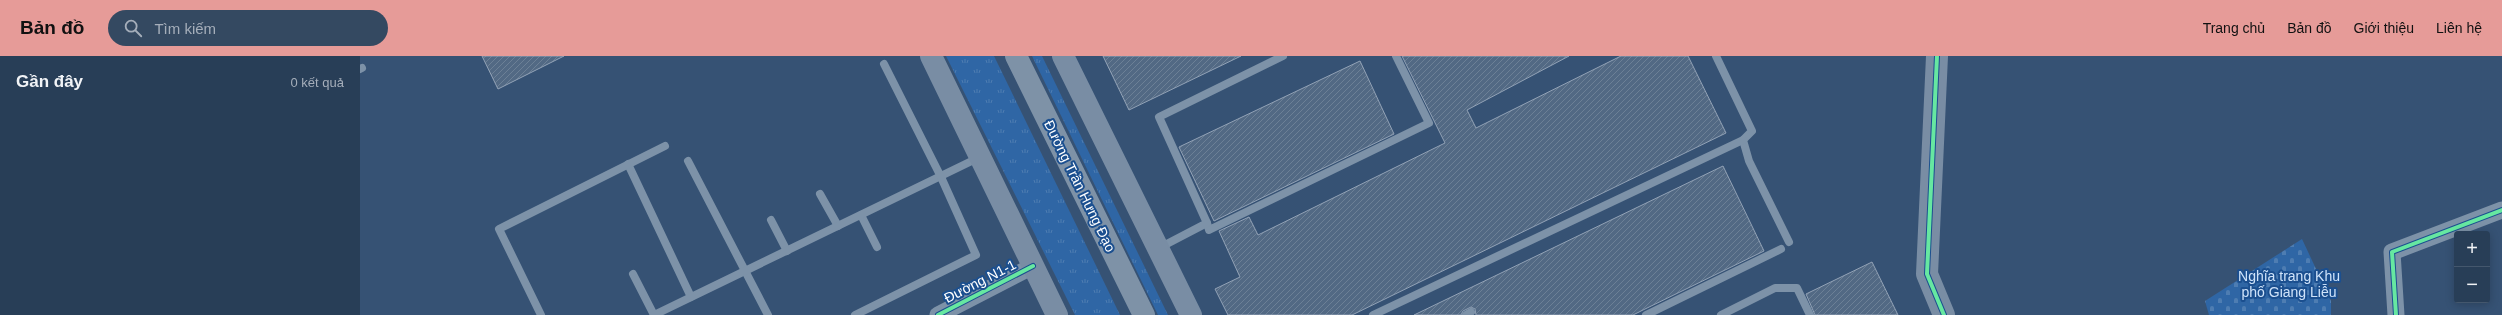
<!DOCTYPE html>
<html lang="vi">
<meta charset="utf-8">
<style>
:root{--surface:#283e57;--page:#344961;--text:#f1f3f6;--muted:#a5aeba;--line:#44576d;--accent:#e69b98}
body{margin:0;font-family:Arial,sans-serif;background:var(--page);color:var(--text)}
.controls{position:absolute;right:12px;bottom:12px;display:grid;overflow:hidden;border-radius:4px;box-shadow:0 2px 10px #0003}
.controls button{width:36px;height:36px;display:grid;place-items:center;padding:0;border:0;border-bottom:1px solid var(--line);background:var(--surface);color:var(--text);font:20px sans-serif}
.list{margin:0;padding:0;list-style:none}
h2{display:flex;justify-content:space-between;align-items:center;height:52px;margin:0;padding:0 16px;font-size:17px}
h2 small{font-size:13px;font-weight:400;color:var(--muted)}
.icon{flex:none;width:22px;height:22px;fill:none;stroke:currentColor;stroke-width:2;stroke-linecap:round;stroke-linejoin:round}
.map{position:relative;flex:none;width:2142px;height:259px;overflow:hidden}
header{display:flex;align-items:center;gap:24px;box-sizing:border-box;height:56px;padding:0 20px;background:var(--accent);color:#111}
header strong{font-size:19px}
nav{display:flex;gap:22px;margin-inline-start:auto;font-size:14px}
.search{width:280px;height:36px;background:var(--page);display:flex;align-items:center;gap:10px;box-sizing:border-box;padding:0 14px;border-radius:22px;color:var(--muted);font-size:15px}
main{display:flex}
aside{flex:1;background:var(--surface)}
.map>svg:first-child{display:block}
.grass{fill:url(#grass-tufts)}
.cemetery{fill:url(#cemetery-stones)}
.building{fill:url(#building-hatch);stroke:#92a2b6}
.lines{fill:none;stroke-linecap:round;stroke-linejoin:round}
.lane{stroke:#7d92a8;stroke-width:8}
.street{stroke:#7d92a8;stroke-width:17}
.secondary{stroke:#798da4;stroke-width:22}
.highway{stroke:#7e92a7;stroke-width:22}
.cycleway-casing{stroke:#1b4f8f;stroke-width:6}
.cycleway{stroke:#66e7a1;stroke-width:4}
.labels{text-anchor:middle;stroke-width:4;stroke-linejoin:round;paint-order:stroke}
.street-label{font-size:14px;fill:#fff;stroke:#1b4f8f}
.park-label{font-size:14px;fill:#cfe3fa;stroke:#1b4f8f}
</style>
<header>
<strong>Bản đồ</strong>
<div class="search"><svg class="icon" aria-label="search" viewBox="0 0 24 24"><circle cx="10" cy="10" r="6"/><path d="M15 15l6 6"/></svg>Tìm kiếm</div>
<nav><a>Trang chủ</a><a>Bản đồ</a><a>Giới thiệu</a><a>Liên hệ</a></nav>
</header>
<main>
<aside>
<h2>Gần đây<small>0 kết quả</small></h2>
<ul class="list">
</ul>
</aside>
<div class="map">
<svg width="2142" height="259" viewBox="0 0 2142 259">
<defs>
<pattern id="grass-tufts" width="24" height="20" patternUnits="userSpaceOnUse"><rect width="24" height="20" fill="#2f66a5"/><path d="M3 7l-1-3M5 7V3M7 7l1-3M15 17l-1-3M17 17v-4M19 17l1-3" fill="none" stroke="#4e7db2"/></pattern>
<pattern id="cemetery-stones" width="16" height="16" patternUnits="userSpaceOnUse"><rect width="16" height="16" fill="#2f66a5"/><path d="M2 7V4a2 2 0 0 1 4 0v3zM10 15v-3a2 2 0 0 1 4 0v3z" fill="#4e7db2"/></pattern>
<pattern id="building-hatch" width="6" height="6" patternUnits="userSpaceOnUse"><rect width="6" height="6" fill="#526984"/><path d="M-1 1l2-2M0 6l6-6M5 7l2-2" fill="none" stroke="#6c8096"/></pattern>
</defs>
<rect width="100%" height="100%" fill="#365274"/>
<g class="grass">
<polygon points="586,0 634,0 760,259 715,259"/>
<polygon points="672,0 682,0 808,259 798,259"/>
</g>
<polygon class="cemetery" points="1942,183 1971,245 1971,259 1849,259 1845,245"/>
<g class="building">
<polygon points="122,0 204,0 138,33"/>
<polygon points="743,0 881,0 769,54"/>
<polygon points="1042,0 1209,0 1107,54 1116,72 1261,0 1328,0 1366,77 992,259 868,259 855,233 880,221 859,175 889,161 898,179 1085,87"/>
<polygon points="1000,5 1034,78 854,165 819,91"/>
<polygon points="1363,110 1404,195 1283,254 1273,259 1116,259 1115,253 1111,251 1103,255 1101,259 1054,259"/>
<polygon points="1512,206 1538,259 1455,259 1446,238"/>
</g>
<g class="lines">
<g class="lane">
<polyline points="1356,0 1392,75 1383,84 1389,105 1429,186"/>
<polyline points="0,13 2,12"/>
<polyline points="328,105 408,259"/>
<polyline points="268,108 331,241"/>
<polyline points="460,138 478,170"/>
<polyline points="501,159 517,191"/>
<polyline points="411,164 427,195"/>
<polyline points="847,167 849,174 1069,67 1036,0"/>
<polyline points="799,192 847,167 799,61 923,0"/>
<polyline points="273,218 294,259"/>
<polyline points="181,259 139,173 305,90"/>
<polyline points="294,259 620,101"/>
<polyline points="495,259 616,199 581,121 524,8"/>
<polyline points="1013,259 1383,84"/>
<polyline points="1106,259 1111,256"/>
<polyline points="1286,259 1421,193"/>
<polyline points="1361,259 1415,232 1437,232 1450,259"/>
</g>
<g class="street">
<polyline points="578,259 673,210"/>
<polyline points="2036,259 2032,196 2142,154"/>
</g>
<g class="secondary">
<polyline points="571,0 697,259"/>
<polyline points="703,0 831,259"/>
<polyline points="1577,0 1567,218 1584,259"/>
</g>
<polyline class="highway" points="656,0 784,259"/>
<defs>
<g id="cycleway">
<polyline points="1577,0 1567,218 1584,259"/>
<polyline points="578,259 673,210"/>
<polyline points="2036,259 2032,196 2142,154"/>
</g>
</defs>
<use href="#cycleway" class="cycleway-casing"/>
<use href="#cycleway" class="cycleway"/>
</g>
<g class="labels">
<g class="street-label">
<text transform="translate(720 130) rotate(64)" y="5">Đường Trần Hưng Đạo</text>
<text transform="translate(620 225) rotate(-27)" y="5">Đường N1-1</text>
</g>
<g class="park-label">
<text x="1929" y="225">Nghĩa trang Khu<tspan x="1929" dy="16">phố Giang Liễu</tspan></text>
</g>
</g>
</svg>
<div class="controls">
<button>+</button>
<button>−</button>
</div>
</div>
</main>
